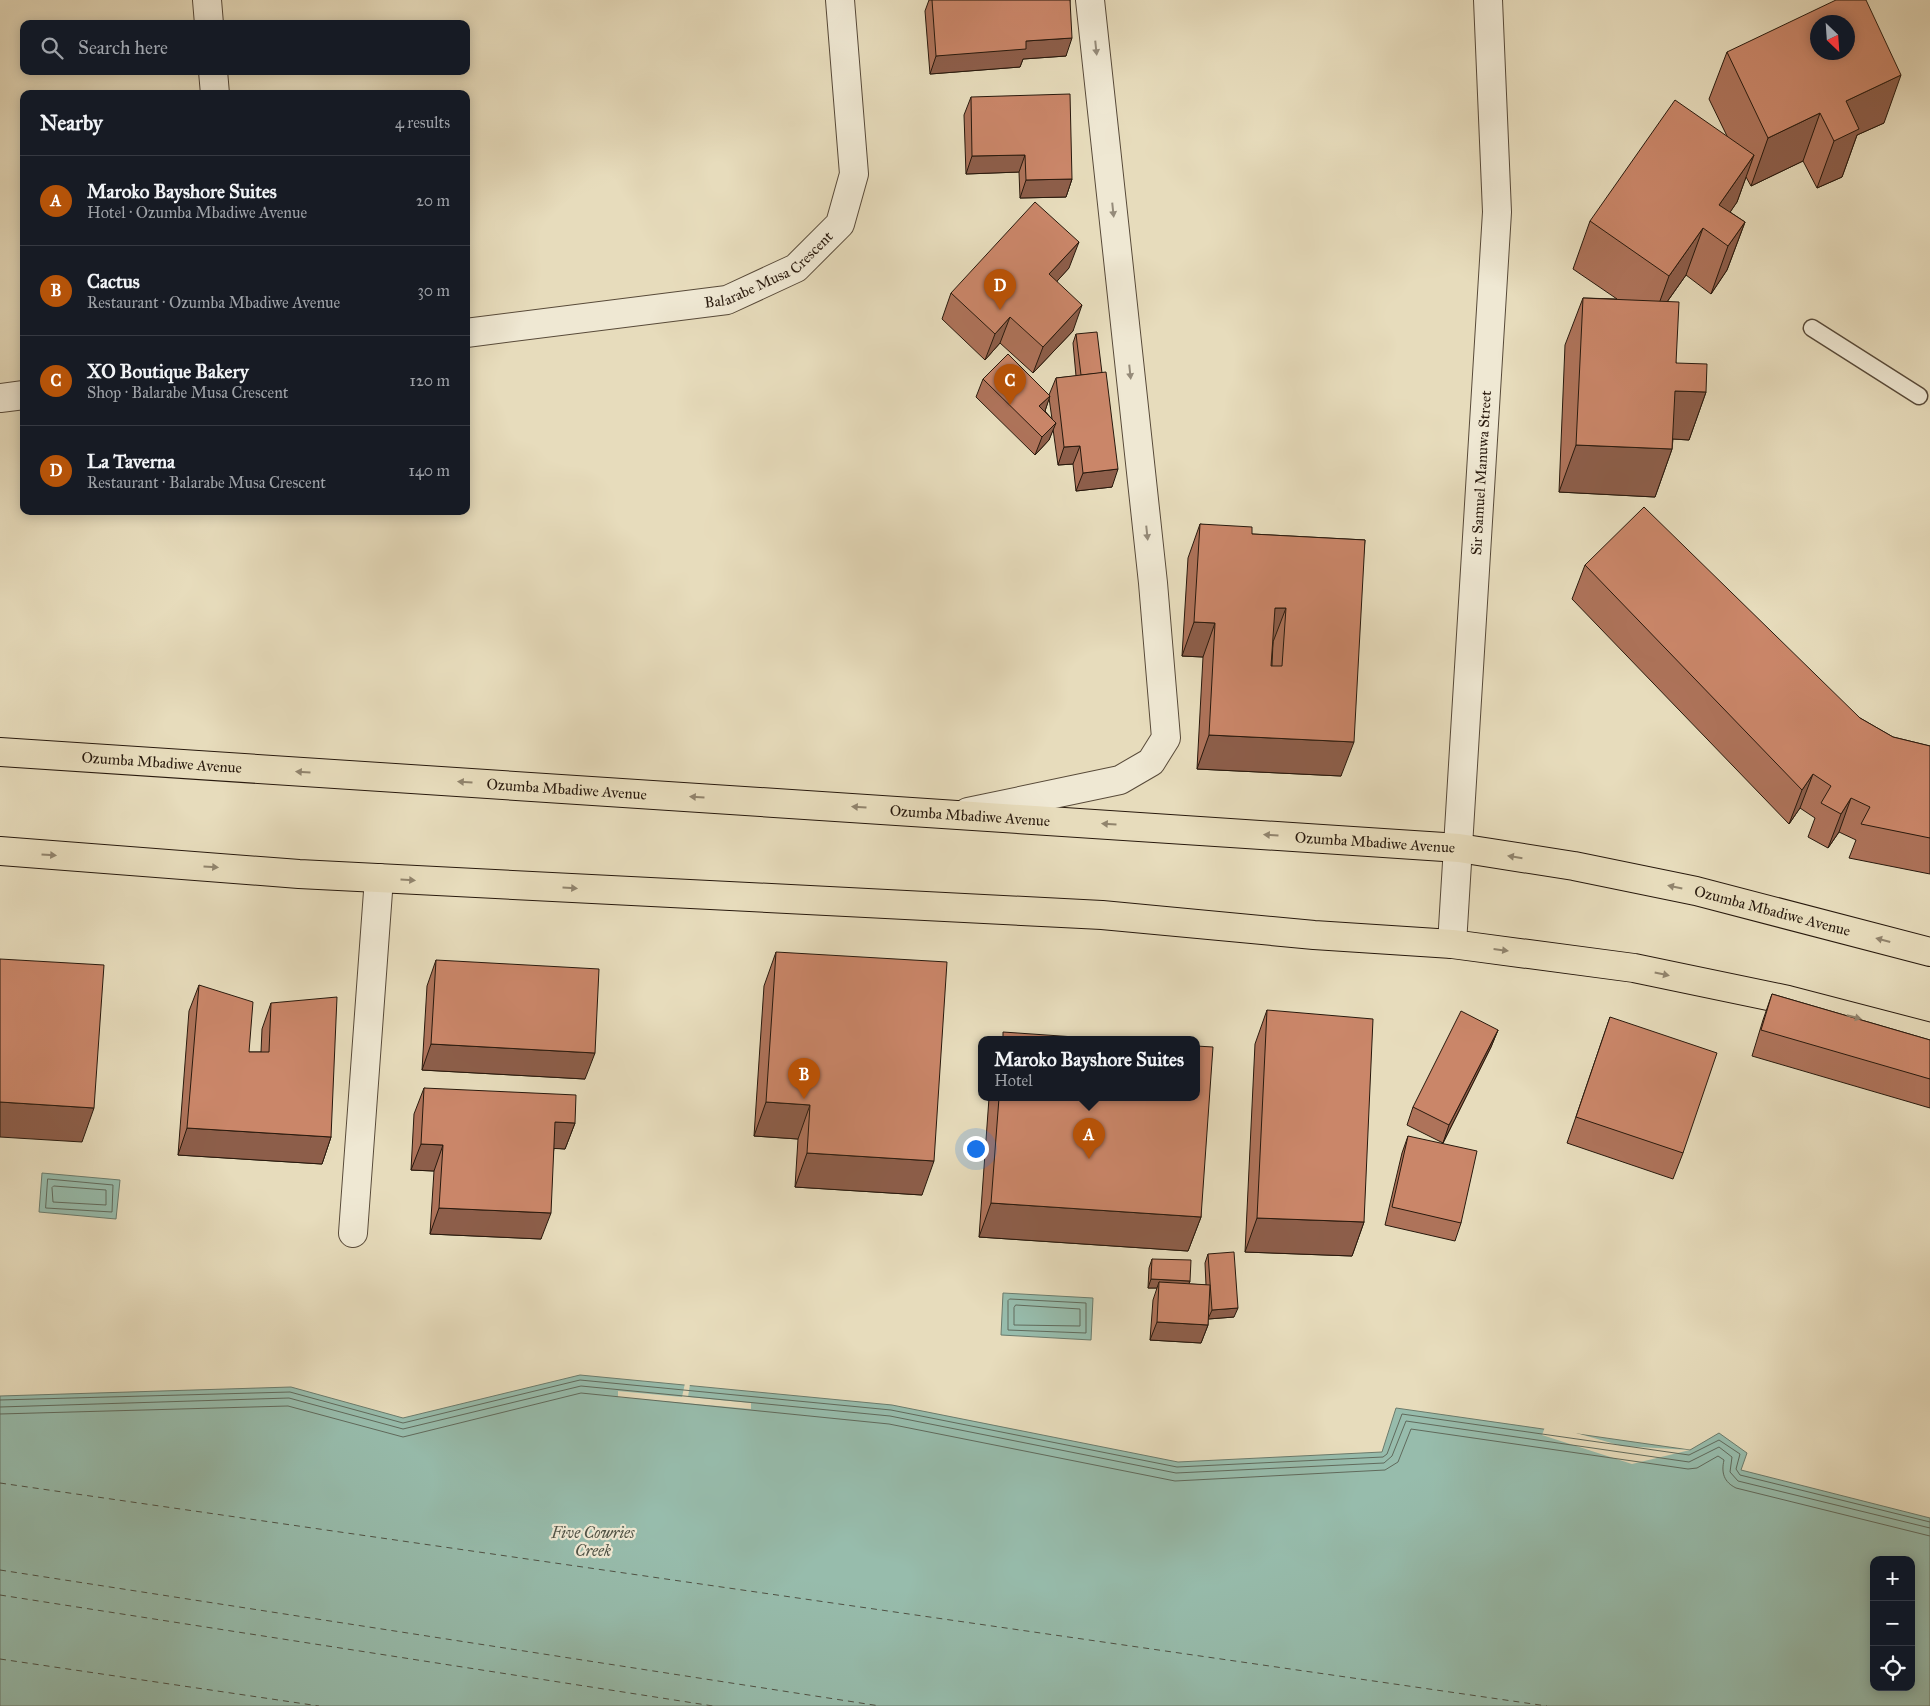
<!DOCTYPE html>
<meta charset="utf-8">
<style>
:root{--surface:#171b24;--page:#20242c;--text:#f1f3f6;--muted:#9ea1a6;--line:#363941;--accent:#b45309}
body{margin:0;font-family:"IM FELL Great Primer",serif;background:var(--page);color:var(--text)}
.controls{position:absolute;right:15px;bottom:15px;display:grid;overflow:hidden;border-radius:10px;box-shadow:0 2px 12px #0003}
.controls button{width:45px;height:45px;display:grid;place-items:center;padding:0;border:0;border-bottom:1px solid var(--line);background:var(--surface);color:var(--text);font:25px sans-serif}
.compass{position:absolute;left:1810px;top:15px;width:45px;height:45px;border-radius:50%;background:var(--surface);box-shadow:0 2px 12px #0003;rotate:155deg}
.you{position:absolute;left:975px;top:1148px;width:18px;height:18px;margin:-12px;border:4px solid #fff;border-radius:50%;background:#1a73e8;box-shadow:0 0 0 8px #1a73e833}
.badge{display:grid;place-items:center;width:32px;height:32px;border-radius:50%;background:var(--accent);color:#fff;font-size:16px;font-weight:700}
.pin{position:absolute;translate:-50% -41px;filter:drop-shadow(0 1px 2px #0008)}
.pin::after{content:'';position:absolute;top:26px;width:18px;height:15px;background:inherit;clip-path:polygon(0 0,100% 0,50% 100%)}
.popup{position:absolute;left:978px;top:1036px;width:222px;height:65px;box-sizing:border-box;display:grid;place-content:center;border-radius:10px;background:var(--surface);filter:drop-shadow(0 1px 4px #0005);font-size:16px;white-space:nowrap;color:var(--muted)}
.popup b{font-size:19px;color:var(--text)}
.popup::after{content:'';position:absolute;left:50%;top:100%;margin-left:-10px;border:10px solid transparent;border-top-color:var(--surface)}
.list{margin:0;padding:0;list-style:none}
h2{display:flex;justify-content:space-between;align-items:center;height:65px;margin:0;padding:0 20px;font-size:21px}
h2 small{font-size:16px;font-weight:400;color:var(--muted)}
.list li{display:grid;grid-template-columns:32px 1fr auto;gap:15px;align-items:center;box-sizing:border-box;height:90px;padding:0 20px;border-top:1px solid var(--line)}
.list b{display:block;font-size:19px;white-space:nowrap}
.list p{margin:0;font-size:16px;white-space:nowrap;color:var(--muted)}
.list em{font-size:16px;font-style:normal;color:var(--muted)}
.icon{flex:none;width:28px;height:28px;fill:none;stroke:currentColor;stroke-width:2;stroke-linecap:round;stroke-linejoin:round}
.map{position:relative;flex:none;width:1930px;height:1706px;overflow:hidden}
.search{position:absolute;background:var(--surface);box-shadow:0 2px 12px #0003;left:20px;top:20px;width:450px;height:55px;display:flex;align-items:center;gap:12px;box-sizing:border-box;padding:0 18px;border-radius:10px;color:var(--muted);font-size:19px}
.panel{position:absolute;background:var(--surface);box-shadow:0 2px 12px #0003;left:20px;top:90px;width:450px;height:425px;border-radius:10px}
.map>svg:first-child{display:block}
.water{fill:#97bcac;stroke:#6b7b6c;fill-rule:evenodd}
.pier{fill:#e7dcbc}
.lines{fill:none;stroke-linecap:round;stroke-linejoin:round}
.shore{stroke:#606a5c;stroke-width:1}
.ferry{stroke:#4f5245;stroke-width:1;stroke-dasharray:6 5;stroke-linecap:butt}
.lane-casing{stroke:#584a39;stroke-width:19}
.street-casing{stroke:#584a39;stroke-width:30}
.highway-casing{stroke:#28190d;stroke-width:30}
.lane{stroke:#efe8d3;stroke-width:16}
.street{stroke:#efe8d3;stroke-width:28}
.highway{stroke:#e7dcbc;stroke-width:28}
.wall{fill:#ae735a;stroke:#28190d;fill-rule:evenodd}
.shaded-wall{fill:#8d5e4a;stroke:#28190d}
.building{fill:#ca8669;stroke:#28190d;fill-rule:evenodd}
.oneway{fill:#958b7a}
.oneway2{fill:#91846d}
.labels{text-anchor:middle;stroke-width:4.5;stroke-linejoin:round;paint-order:stroke}
.street-label{font-size:15px;fill:#28190d;stroke:#efe8d3}
.water-label{font-size:16px;font-style:italic;fill:#4f5245;stroke:#efe8d3}
</style>
<div class="map">
<svg width="1930" height="1706" viewBox="0 0 1930 1706">
<rect width="100%" height="100%" fill="#e7dcbc"/>
<filter id="stains"><feTurbulence type="fractalNoise" baseFrequency=".004" numOctaves="4"/><feColorMatrix values="0 0 0 0 .2 0 0 0 0 .09 0 0 0 0 .02 0 0 0 .5 -.17"/></filter>
<radialGradient id="worn" r=".72"><stop offset=".6" stop-color="#630" stop-opacity="0"/><stop offset="1" stop-color="#630" stop-opacity=".3"/></radialGradient>
<g class="water">
<polygon points="42,1173 120,1180 116,1219 39,1212"/>
<polygon points="1003,1293 1093,1298 1091,1340 1001,1335"/>
<path d="M580,1375L892,1405L1178,1462L1382,1452L1396,1408L1690,1450L1719,1433L1747,1453L1741,1470L1930,1518V1706H0V1396L291,1387L403,1418ZM1874,1560H1911V1687H1874Z"/>
</g>
<g class="pier">
<polygon points="685,1383 690,1384 688,1397 751,1403 751,1409 618,1397 618,1391 682,1397"/>
<polygon points="1545,1427 1569,1431 1622,1446 1690,1450 1632,1464 1542,1435"/>
</g>
<g class="lines">
<g class="shore">
<polygon points="48,1179 113,1185 112,1212 46,1208"/>
<polygon points="54,1186 106,1190 106,1205 53,1202 52,1188"/>
<polygon points="1010,1299 1086,1303 1086,1333 1008,1330 1008,1301"/>
<polygon points="1016,1305 1080,1309 1080,1326 1014,1325 1014,1308"/>
<polyline points="0,1400 290,1392 403,1423 580,1380 891,1410 1177,1467 1383,1457 1387,1454 1402,1414 1689,1455 1719,1440 1740,1454 1736,1469 1740,1475 1930,1522"/>
<polyline points="0,1407 289,1398 403,1429 581,1386 890,1416 1176,1473 1384,1463 1392,1456 1406,1421 1689,1462 1719,1447 1732,1457 1730,1472 1738,1481 1930,1528"/>
<path d="M0,1414L288,1406L403,1437L581,1393L889,1424L1175,1481L1385,1470L1398,1462L1411,1429L1688,1469L1697,1468L1718,1456L1724,1460C1721,1473 1724,1482 1736,1488L1930,1536"/>
</g>
<g class="ferry">
<polyline points="0,1483 1547,1706"/>
<polyline points="0,1570 880,1706"/>
<polyline points="0,1595 713,1706"/>
<polyline points="0,1659 319,1706"/>
</g>
<defs>
<polyline id="lane" points="1812,328 1919,396"/>
<g id="street">
<polyline points="207,0 209,24"/>
<polyline points="213,71 215,94"/>
<path id="s1" d="M466,333L727,300L796,268L840,224L854,174L840,0"/>
<polyline points="0,398 24,395"/>
<polyline points="968,812 1120,780 1151,762 1166,738 1153,583 1090,0"/>
<path id="s2" d="M1452,944L1497,212L1488,0"/>
<polyline points="353,1233 379,878"/>
</g>
<g id="highway">
<path id="s3" d="M0,752L1459,848L1574,866L1696,891L1930,952"/>
<polyline points="0,851 299,874 1102,915 1314,935 1452,944 1634,968 1788,1000 1930,1037"/>
</g>
</defs>
<use href="#lane" class="lane-casing"/>
<use href="#street" class="street-casing"/>
<use href="#highway" class="highway-casing"/>
<use href="#lane" class="lane"/>
<use href="#street" class="street"/>
<use href="#highway" class="highway"/>
</g>
<g class="wall">
<polygon points="929,0 1070,0 1066,56 1023,59 1020,67 930,74 925,11"/>
<polygon points="1727,52 1884,123 1857,135 1842,177 1817,188 1803,161 1751,186 1746,177 1737,202 1730,212 1745,222 1727,270 1711,294 1686,275 1667,302 1676,363 1706,392 1689,440 1673,439 1672,449 1655,497 1559,492 1565,345 1583,298 1617,299 1573,269 1590,221 1727,136 1709,99"/>
<polygon points="971,97 1072,179 1066,197 1020,198 1019,172 966,174 964,115"/>
<polygon points="1069,268 1057,281 1073,331 1033,373 1000,343 985,360 942,319 951,293"/>
<path d="M1076,334L1112,487L1076,491L1073,464L1058,465L1053,429L1049,440L1035,455L976,397L983,379L1049,395L1056,378L1076,376L1073,343ZM1049,398L1052,419L1045,411Z"/>
<path d="M1200,524L1252,534L1365,540L1341,776L1197,769L1203,657L1182,656L1188,558ZM1273,642L1272,666H1271Z"/>
<polygon points="1585,565 1860,718 1893,737 1930,746 1930,874 1849,858 1856,840 1839,832 1828,848 1808,837 1815,818 1800,808 1789,824 1572,599"/>
<polygon points="776,952 922,1195 795,1187 798,1139 754,1136 764,986"/>
<polygon points="436,960 585,1079 422,1070 427,986"/>
<polygon points="199,985 249,1052 261,1052 262,1029 271,1003 331,1137 322,1164 178,1155 189,1011"/>
<polygon points="1772,994 1930,1040 1930,1108 1752,1056 1763,1020"/>
<polygon points="1267,1010 1364,1222 1352,1256 1245,1252 1255,1044"/>
<polygon points="1610,1017 1683,1153 1673,1179 1567,1143"/>
<polygon points="1498,1030 1491,1047 1443,1143 1407,1125 1413,1107"/>
<polygon points="424,1088 575,1123 565,1149 554,1148 541,1239 430,1234 434,1171 411,1170 414,1114"/>
<polygon points="989,1098 1196,1098 1201,1217 1188,1251 979,1237"/>
<polygon points="1408,1136 1461,1223 1455,1241 1385,1225 1402,1153"/>
<polygon points="1208,1254 1234,1317 1208,1319 1208,1325 1201,1343 1150,1340 1153,1300 1157,1288 1148,1288 1149,1268 1152,1259 1190,1281 1189,1284 1206,1285 1205,1263"/>
</g>
<g class="shaded-wall">
<polygon points="1072,38 1066,56 1023,59 1020,67 930,74 936,56 1026,41"/>
<polygon points="1901,75 1884,123 1857,135 1842,177 1817,188 1834,141 1846,101"/>
<polygon points="1820,113 1803,161 1751,186 1768,138"/>
<polygon points="1025,155 1019,172 966,174 972,156"/>
<polygon points="1754,155 1737,202 1714,236 1719,205"/>
<polygon points="1072,179 1066,197 1020,198 1026,180"/>
<polygon points="1745,222 1727,270 1711,294 1728,246"/>
<polygon points="1703,228 1686,275 1652,323 1669,276"/>
<polygon points="1079,242 1069,268 1040,300 1049,274"/>
<polygon points="1082,305 1073,331 1033,373 1043,347"/>
<polygon points="1010,317 1000,343 985,360 995,334"/>
<polygon points="1675,391 1706,392 1689,440 1658,438"/>
<polygon points="1050,396 1044,414 1039,406"/>
<polygon points="1056,423 1049,440 1035,455 1042,437"/>
<polygon points="1576,445 1672,449 1655,497 1559,492"/>
<polygon points="1080,446 1073,464 1058,465 1064,447"/>
<polygon points="1118,469 1112,487 1076,491 1083,473"/>
<polygon points="1275,608 1286,608 1273,642 1262,642"/>
<polygon points="1194,622 1215,623 1203,657 1182,656"/>
<polygon points="1209,735 1354,742 1341,776 1197,769"/>
<polygon points="1813,774 1800,808 1789,824 1802,790"/>
<polygon points="1851,798 1839,832 1828,848 1841,814"/>
<polygon points="1498,1030 1491,1047 1443,1143 1449,1125"/>
<polygon points="431,1044 595,1053 585,1079 422,1070"/>
<polygon points="0,1102 94,1108 82,1142 0,1137"/>
<polygon points="766,1102 810,1105 798,1139 754,1136"/>
<polygon points="555,1122 575,1123 565,1149 546,1148"/>
<polygon points="187,1128 331,1137 322,1164 178,1155"/>
<polygon points="421,1144 443,1145 434,1171 411,1170"/>
<polygon points="807,1153 934,1161 922,1195 795,1187"/>
<polygon points="991,1203 1201,1217 1188,1251 979,1237"/>
<polygon points="439,1208 551,1213 541,1239 430,1234"/>
<polygon points="1257,1218 1364,1222 1352,1256 1245,1252"/>
<polygon points="1151,1279 1190,1281 1186,1290 1159,1282 1157,1288 1148,1288"/>
<polygon points="1238,1308 1234,1317 1208,1319 1212,1310"/>
<polygon points="1157,1322 1208,1325 1201,1343 1150,1340"/>
</g>
<g class="building">
<polygon points="932,0 1070,0 1072,38 1026,41 1026,49 936,56"/>
<path d="M1836,0H1866L1901,75L1846,101L1859,129L1834,141L1820,113L1768,138L1727,52ZM1818,22H1848V52H1818Z"/>
<polygon points="1070,94 1072,179 1026,180 1025,155 972,156 971,97"/>
<polygon points="1675,100 1754,155 1719,205 1745,222 1728,246 1703,228 1669,276 1590,221"/>
<polygon points="1035,202 1079,242 1049,274 1082,305 1043,347 1010,317 995,334 951,293"/>
<polygon points="1583,298 1679,302 1676,363 1707,364 1706,392 1675,391 1672,449 1576,445"/>
<polygon points="1097,332 1102,373 1081,375 1076,334"/>
<polygon points="1008,354 1050,396 1039,406 1056,423 1042,437 983,379"/>
<polygon points="1106,372 1118,469 1083,473 1080,446 1064,447 1056,378"/>
<polygon points="1644,507 1860,718 1893,737 1930,746 1930,838 1861,824 1870,807 1851,798 1841,814 1821,803 1831,786 1813,774 1802,790 1585,565"/>
<path d="M1200,524L1252,527V534L1365,540L1354,742L1209,735L1215,623L1194,622ZM1275,608H1286L1282,666H1271Z"/>
<polygon points="776,952 947,962 934,1161 807,1153 810,1105 766,1102"/>
<polygon points="0,959 104,965 94,1108 0,1102"/>
<polygon points="436,960 599,969 595,1053 431,1044"/>
<polygon points="199,985 253,1002 249,1052 269,1052 271,1003 337,997 331,1137 187,1128"/>
<polygon points="1772,994 1930,1040 1930,1079 1761,1030"/>
<polygon points="1267,1010 1373,1019 1364,1222 1257,1218"/>
<polygon points="1461,1011 1498,1030 1449,1125 1413,1107"/>
<polygon points="1610,1017 1717,1053 1683,1153 1576,1117"/>
<polygon points="1003,1032 1118,1040 1003,1040"/>
<polygon points="1196,1046 1213,1047 1201,1217 991,1203 999,1098 1196,1098"/>
<polygon points="424,1088 576,1095 575,1123 555,1122 551,1213 439,1208 443,1145 421,1144"/>
<polygon points="1408,1136 1477,1151 1461,1223 1392,1207"/>
<polygon points="1234,1252 1238,1308 1212,1310 1208,1254"/>
<polygon points="1152,1259 1191,1260 1190,1281 1151,1279"/>
<polygon points="1159,1282 1210,1285 1208,1325 1157,1322"/>
</g>
<defs><path id="oneway-solid" d="M-6-.8H1V-3.2L6.5 0L1 3.2V.8H-6Z" transform="scale(1.25)"/></defs>
<g class="oneway">
<use href="#oneway-solid" transform="translate(1096 48) rotate(84)"/>
<use href="#oneway-solid" transform="translate(1113 210) rotate(84)"/>
<use href="#oneway-solid" transform="translate(1130 372) rotate(84)"/>
<use href="#oneway-solid" transform="translate(1147 533) rotate(84)"/>
</g>
<g class="oneway2">
<use href="#oneway-solid" transform="translate(303 772) rotate(-176)"/>
<use href="#oneway-solid" transform="translate(465 782) rotate(-176)"/>
<use href="#oneway-solid" transform="translate(697 797) rotate(-176)"/>
<use href="#oneway-solid" transform="translate(859 807) rotate(-176)"/>
<use href="#oneway-solid" transform="translate(1109 824) rotate(-176)"/>
<use href="#oneway-solid" transform="translate(1271 835) rotate(-176)"/>
<use href="#oneway-solid" transform="translate(49 855) rotate(4)"/>
<use href="#oneway-solid" transform="translate(1515 857) rotate(-171)"/>
<use href="#oneway-solid" transform="translate(211 867) rotate(4)"/>
<use href="#oneway-solid" transform="translate(408 880) rotate(3)"/>
<use href="#oneway-solid" transform="translate(1675 887) rotate(-168)"/>
<use href="#oneway-solid" transform="translate(570 888) rotate(3)"/>
<use href="#oneway-solid" transform="translate(1883 940) rotate(-165)"/>
<use href="#oneway-solid" transform="translate(1501 950) rotate(7)"/>
<use href="#oneway-solid" transform="translate(1662 974) rotate(12)"/>
<use href="#oneway-solid" transform="translate(1854 1017) rotate(14)"/>
</g>
<g class="labels">
<g class="street-label">
<text dy="5" stroke="none"><textPath href="#s1" startOffset="314">Balarabe Musa Crescent</textPath></text>
<text dy="5" stroke="none"><textPath href="#s2" startOffset="472">Sir Samuel Manuwa Street</textPath></text>
<text dy="5" stroke="none"><textPath href="#s3" startOffset="162">Ozumba Mbadiwe Avenue</textPath></text>
<text dy="5" stroke="none"><textPath href="#s3" startOffset="568">Ozumba Mbadiwe Avenue</textPath></text>
<text dy="5" stroke="none"><textPath href="#s3" startOffset="972">Ozumba Mbadiwe Avenue</textPath></text>
<text dy="5" stroke="none"><textPath href="#s3" startOffset="1378">Ozumba Mbadiwe Avenue</textPath></text>
<text dy="5" stroke="none"><textPath href="#s3" startOffset="1782">Ozumba Mbadiwe Avenue</textPath></text>
</g>
<g class="water-label">
<text x="593" y="1538">Five Cowries<tspan x="593" dy="18">Creek</tspan></text>
</g>
</g>
<rect width="100%" height="100%" filter="url(#stains)"/>
<rect width="100%" height="100%" fill="url(#worn)"/>
</svg>
<div class="controls">
<button>+</button>
<button>−</button>
<button><svg class="icon" aria-label="locate" viewBox="0 0 24 24"><circle cx="12" cy="12" r="6"/><path d="M12 2v4M12 18v4M2 12h4M18 12h4"/></svg></button>
</div>
<svg class="compass" viewBox="-18 -18 36 36"><path d="M0-13l5 13h-10z" fill="#e53935"/><path d="M0 13l5-13h-10z" fill="#9ea1a6"/></svg>
<div class="you"></div>
<div class="pin badge" style="left:1089px;top:1159px">A</div>
<div class="popup"><b>Maroko Bayshore Suites</b>Hotel</div>
<div class="pin badge" style="left:804px;top:1099px">B</div>
<div class="pin badge" style="left:1010px;top:405px">C</div>
<div class="pin badge" style="left:1000px;top:310px">D</div>
<div class="search"><svg class="icon" aria-label="search" viewBox="0 0 24 24"><circle cx="10" cy="10" r="6"/><path d="M15 15l6 6"/></svg>Search here</div>
<section class="panel">
<h2>Nearby<small>4 results</small></h2>
<ul class="list">
<li><span class="badge">A</span><div><b>Maroko Bayshore Suites</b><p>Hotel · Ozumba Mbadiwe Avenue</p></div><em>20 m</em></li>
<li><span class="badge">B</span><div><b>Cactus</b><p>Restaurant · Ozumba Mbadiwe Avenue</p></div><em>30 m</em></li>
<li><span class="badge">C</span><div><b>XO Boutique Bakery</b><p>Shop · Balarabe Musa Crescent</p></div><em>120 m</em></li>
<li><span class="badge">D</span><div><b>La Taverna</b><p>Restaurant · Balarabe Musa Crescent</p></div><em>140 m</em></li>
</ul>
</section>
</div>
